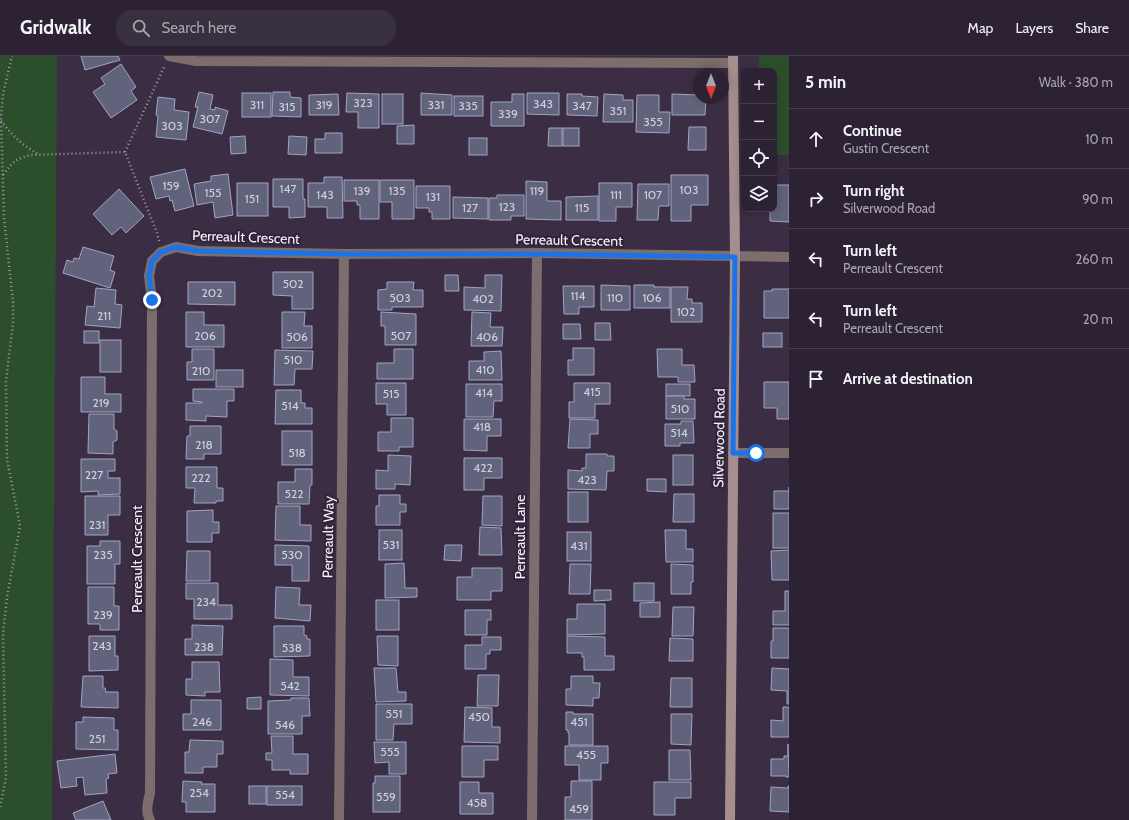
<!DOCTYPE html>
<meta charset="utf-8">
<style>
:root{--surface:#2c2233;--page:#382f3f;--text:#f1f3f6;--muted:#a6a4ac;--line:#483f4e}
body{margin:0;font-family:Cabin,sans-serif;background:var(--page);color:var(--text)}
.controls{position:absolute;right:12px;top:12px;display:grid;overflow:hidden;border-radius:8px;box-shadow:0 2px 10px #0003}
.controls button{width:36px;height:36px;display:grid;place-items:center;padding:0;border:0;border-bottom:1px solid var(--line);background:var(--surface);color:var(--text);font:20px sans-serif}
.compass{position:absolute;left:693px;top:12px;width:36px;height:36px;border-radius:50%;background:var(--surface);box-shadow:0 2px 10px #0003;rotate:180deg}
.stop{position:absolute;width:12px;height:12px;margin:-9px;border:3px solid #1a73e8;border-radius:50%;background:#fff}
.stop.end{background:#1a73e8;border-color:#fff;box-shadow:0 1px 4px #0008}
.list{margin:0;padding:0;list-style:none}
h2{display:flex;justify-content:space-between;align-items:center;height:52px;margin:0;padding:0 16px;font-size:17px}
h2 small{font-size:13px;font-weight:400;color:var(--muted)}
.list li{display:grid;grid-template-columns:26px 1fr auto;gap:12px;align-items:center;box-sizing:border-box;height:60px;padding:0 16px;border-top:1px solid var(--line)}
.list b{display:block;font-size:15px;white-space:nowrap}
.list p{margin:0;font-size:13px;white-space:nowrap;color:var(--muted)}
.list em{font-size:13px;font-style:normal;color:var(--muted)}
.icon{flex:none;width:22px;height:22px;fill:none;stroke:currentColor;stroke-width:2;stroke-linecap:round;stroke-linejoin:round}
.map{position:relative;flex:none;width:789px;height:764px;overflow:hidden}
header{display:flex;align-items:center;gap:24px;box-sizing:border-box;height:56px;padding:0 20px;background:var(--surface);border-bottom:1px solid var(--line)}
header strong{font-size:19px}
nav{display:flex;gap:22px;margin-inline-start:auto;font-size:14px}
.search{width:280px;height:36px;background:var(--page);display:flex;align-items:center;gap:10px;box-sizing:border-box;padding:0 14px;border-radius:16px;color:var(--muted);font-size:15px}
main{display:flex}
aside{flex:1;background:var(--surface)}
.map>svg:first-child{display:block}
.green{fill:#2c4f2b}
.building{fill:#61627c;stroke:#a2a4c1}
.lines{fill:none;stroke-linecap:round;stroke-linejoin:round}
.path{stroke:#a299a9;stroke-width:2.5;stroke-dasharray:1 3;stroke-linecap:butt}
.street{stroke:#7d6e6d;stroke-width:10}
.secondary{stroke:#a58e8d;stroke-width:10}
.route{stroke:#1a73e8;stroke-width:5}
.labels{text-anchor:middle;stroke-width:4;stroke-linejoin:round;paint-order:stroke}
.number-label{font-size:12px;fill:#d2cedd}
.street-label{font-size:14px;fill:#f8f2fd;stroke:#312439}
</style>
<header>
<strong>Gridwalk</strong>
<div class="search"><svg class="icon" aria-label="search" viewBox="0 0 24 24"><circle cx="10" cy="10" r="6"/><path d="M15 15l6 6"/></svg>Search here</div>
<nav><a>Map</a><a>Layers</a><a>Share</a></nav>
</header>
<main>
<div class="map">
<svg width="789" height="764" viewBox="0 0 789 764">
<rect width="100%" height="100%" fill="#3b2e44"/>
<g class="green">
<polygon points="0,0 57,0 52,764 0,764"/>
<polygon points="759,0 789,0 789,99 774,99 774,15 759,15"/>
</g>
<g class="building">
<polygon points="81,0 118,0 120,4 85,14"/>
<polygon points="121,8 136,31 131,35 137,44 111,62 93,36 105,28 101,22"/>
<polygon points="199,36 213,39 210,53 215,54 215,51 228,55 222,78 193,71 198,51 195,51"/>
<polygon points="273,36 290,36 290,41 301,42 301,61 272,60"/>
<rect x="242" y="37" width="29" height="24"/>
<polygon points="347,37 379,38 379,72 358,72 358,56 346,56"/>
<polygon points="421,37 452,39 452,59 421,59"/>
<polygon points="527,37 559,37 559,59 527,58"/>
<polygon points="338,38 339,59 309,59 309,39"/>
<rect x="382" y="38" width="21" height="30"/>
<polygon points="512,38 524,38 524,70 491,70 491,46 512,46"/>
<polygon points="567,38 582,38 582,40 598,41 597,60 567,59"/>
<polygon points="604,38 623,39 623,44 633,44 633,66 603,66"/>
<polygon points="672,38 699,39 699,42 706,42 705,59 672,59"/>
<polygon points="637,39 659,39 659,56 670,56 669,77 636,76"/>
<rect x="454" y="40" width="29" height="20"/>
<polygon points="158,41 175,43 174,54 189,56 186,84 156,81 158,60 156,59"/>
<polygon points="414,69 414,88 397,88 397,70"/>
<polygon points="689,71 706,71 706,94 688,94"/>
<polygon points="549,72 562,72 562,90 548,90"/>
<rect x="563" y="72" width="16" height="18"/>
<polygon points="325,77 342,77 342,97 315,97 315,83 325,83"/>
<polygon points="245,80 246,97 231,98 230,81"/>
<polygon points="289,80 307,81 306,99 288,98"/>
<rect x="469" y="82" width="18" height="17"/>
<polygon points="185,113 194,150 175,155 172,144 170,145 169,140 156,143 150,121"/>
<polygon points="228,118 233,159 215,162 213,146 197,149 194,128 211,125 211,120"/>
<polygon points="671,119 708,119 708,149 691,149 691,165 671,165"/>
<polygon points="324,121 342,121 343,162 327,162 327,151 308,151 308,127 324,127"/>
<polygon points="273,123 303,123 303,143 305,143 305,161 289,162 289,151 273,151"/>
<polygon points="344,124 379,124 379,163 360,163 360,149 357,149 357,145 344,145"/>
<polygon points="380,124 414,124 414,163 392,163 392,146 380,146"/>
<polygon points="526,125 547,126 547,145 561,145 561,164 526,163"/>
<rect x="237" y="127" width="31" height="33"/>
<polygon points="599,127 632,127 632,151 616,151 616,165 599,165"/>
<polygon points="638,128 669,128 669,150 659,150 658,164 637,164"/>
<polygon points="774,129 789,129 789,166 770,165 770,153 774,153"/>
<polygon points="416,130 450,130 450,163 432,163 432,156 429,156 429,152 416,152"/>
<polygon points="119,133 144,160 126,177 121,171 112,179 93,158"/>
<polygon points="497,139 524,139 524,160 511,160 511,164 489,164 489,142 497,142"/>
<polygon points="598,140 598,164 566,164 566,141"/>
<polygon points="453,141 488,142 488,163 453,162"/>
<polygon points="83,191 114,200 110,214 115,216 110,232 63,217 67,204 73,206 74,202 79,203"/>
<polygon points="273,216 313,216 313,253 292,253 292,240 273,239"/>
<polygon points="445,219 458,219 459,235 445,235"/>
<polygon points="485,219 502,219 501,255 464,254 464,231 485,232"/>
<polygon points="188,226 235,226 235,249 188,248"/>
<polygon points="387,226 414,226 413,234 423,234 423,251 392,251 392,254 378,254 378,234 387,233"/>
<polygon points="601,229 630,230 630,254 601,254"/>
<polygon points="634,229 654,229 654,231 670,231 670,252 634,252"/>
<polygon points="563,230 594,230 594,251 579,251 579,258 564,258"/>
<polygon points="671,231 688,231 687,243 692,243 692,247 702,247 702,266 671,266"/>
<polygon points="96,232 116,234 115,248 122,249 120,272 85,269 87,250 94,251"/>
<polygon points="772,233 789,233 789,262 764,262 764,235 772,235"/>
<polygon points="186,256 204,256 204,269 224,269 224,291 186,291"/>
<polygon points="282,256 305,256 304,270 312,270 312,292 282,292"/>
<polygon points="381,256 416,258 416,289 385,289 385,270 381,270"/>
<polygon points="472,256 491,257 490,271 503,271 502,290 471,290"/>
<polygon points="595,267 610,267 611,284 595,284"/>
<polygon points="563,268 580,268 581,283 563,283"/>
<rect x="84" y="275" width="15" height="12"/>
<rect x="763" y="277" width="19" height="14"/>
<rect x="100" y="284" width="21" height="32"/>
<polygon points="573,292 594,292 594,319 568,319 568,304 573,304"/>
<polygon points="192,293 214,293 214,324 187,324 187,306 192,306"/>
<polygon points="394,293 413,293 413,323 377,323 377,307 394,307"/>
<polygon points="657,293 682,293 682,309 694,309 695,326 678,326 678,321 658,321"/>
<polygon points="275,294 313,295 312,313 295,313 294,329 274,329"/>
<polygon points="501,295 502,324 469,324 469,305 484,305 484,296"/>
<rect x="216" y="314" width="27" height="17"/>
<polygon points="81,321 105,321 105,338 121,338 121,356 81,356"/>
<polygon points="764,326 789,326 789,363 777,363 777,352 764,352"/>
<polygon points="376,327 406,327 406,359 387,359 387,348 376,348"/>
<polygon points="574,327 610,327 610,348 595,348 595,362 569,362 569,346 574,346"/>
<polygon points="466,328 502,328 502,345 494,345 493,361 466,361"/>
<rect x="666" y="328" width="24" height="12"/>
<polygon points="193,333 234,333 234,345 227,345 227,361 206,360 206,365 186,364 186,347 202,347 202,346 193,345"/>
<polygon points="276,334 301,334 301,347 305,347 305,352 312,352 312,368 275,368"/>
<polygon points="666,340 684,340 684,343 695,343 695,363 666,363"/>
<polygon points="89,358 114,358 114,373 117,375 117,384 113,386 113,398 88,397"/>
<polygon points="391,362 413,362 413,391 399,391 399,395 378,395 378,376 391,376"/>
<polygon points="464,363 501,363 501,380 487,380 487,395 464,394"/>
<polygon points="570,363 598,364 598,378 590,378 590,392 568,392"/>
<polygon points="681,365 693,365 694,387 680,387 680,390 665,390 665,368 681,368"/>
<polygon points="190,370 221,370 221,398 204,398 204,403 186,403 187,380 190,380"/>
<rect x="282" y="375" width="30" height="34"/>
<polygon points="586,398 607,398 607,400 614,400 614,415 607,415 606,434 568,433 568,414 582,415 582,412 586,412"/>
<polygon points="388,399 411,400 410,429 395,428 395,433 376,433 376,414 388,415"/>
<rect x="673" y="399" width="20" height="30"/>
<polygon points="464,402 502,402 502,422 484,422 484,434 464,434"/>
<polygon points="81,403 115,403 115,415 108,415 108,422 120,422 120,438 98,439 98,435 81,436"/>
<polygon points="186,411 217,411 217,432 223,432 223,445 216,445 216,447 194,447 195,432 186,432"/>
<polygon points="295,413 312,413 312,429 310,429 309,448 278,448 278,426 295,426"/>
<polygon points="647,423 666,423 666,436 647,435"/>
<polygon points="789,431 789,453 774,453 774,435 789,435"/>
<rect x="568" y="436" width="20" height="30"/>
<polygon points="674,438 694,438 694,466 673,466"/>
<polygon points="379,439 400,439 400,448 406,448 406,456 400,456 400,469 376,469 376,450 379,450"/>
<polygon points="85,440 120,440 120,459 108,459 108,479 85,479"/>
<polygon points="483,440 502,440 502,470 482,469"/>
<polygon points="276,450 300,450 300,469 311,469 311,485 275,484"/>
<polygon points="213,454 213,466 219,466 219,477 212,477 212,486 187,486 187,455"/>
<rect x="773" y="457" width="16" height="35"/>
<polygon points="480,471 501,472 502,499 479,499"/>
<rect x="379" y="474" width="23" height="30"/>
<polygon points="665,474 686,474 686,493 693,493 693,506 666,506"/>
<rect x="567" y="476" width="24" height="29"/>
<polygon points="100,485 120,485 120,508 115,508 115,528 87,528 87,490 100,490"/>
<polygon points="275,489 309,490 309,525 292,525 292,509 275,509"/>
<polygon points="445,489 462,489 461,505 444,504"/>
<polygon points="789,494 789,524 772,524 771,495"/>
<polygon points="187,495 210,495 210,525 186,525"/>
<polygon points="404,507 405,532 417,532 417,541 385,542 385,508"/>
<polygon points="570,508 591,508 590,538 569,538"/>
<polygon points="671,508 693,509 693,526 691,526 691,538 671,538"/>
<polygon points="472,512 502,512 502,535 491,535 491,544 457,544 457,521 472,521"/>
<polygon points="186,527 218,527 218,549 232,549 232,563 194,563 194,543 186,543"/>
<rect x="634" y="527" width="20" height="18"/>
<polygon points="88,531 114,531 114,550 119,550 119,574 100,574 100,568 88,568"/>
<polygon points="276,531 300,532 299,549 311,549 310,565 275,562"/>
<polygon points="594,534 611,534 611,544 594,545"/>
<polygon points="785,535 789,535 789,569 773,569 773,555 785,555"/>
<rect x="376" y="544" width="23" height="30"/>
<polygon points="660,546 660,561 640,561 640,547"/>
<polygon points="577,548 605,548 605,578 567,579 567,563 577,563"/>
<polygon points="673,551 694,551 693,580 672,580"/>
<polygon points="465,554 491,554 491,564 487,564 487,579 465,579"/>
<polygon points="192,569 223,570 222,599 185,599 185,583 192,583"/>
<polygon points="274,570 304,570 304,579 307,580 307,583 310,583 310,600 274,601"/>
<polygon points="773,572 789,572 789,602 771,602 771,585 773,585"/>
<polygon points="89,580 115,580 115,600 118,600 118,614 89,615"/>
<polygon points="377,580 398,580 398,610 378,609"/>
<polygon points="567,580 605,581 605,600 614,600 614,614 584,614 584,601 582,601 582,597 567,597"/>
<polygon points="482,581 501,581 501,594 490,594 490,598 486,598 486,613 465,613 465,589 482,589"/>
<polygon points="670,582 693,583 693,605 669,605"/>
<polygon points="270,603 293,604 293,621 309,621 309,640 270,639"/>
<polygon points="192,606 219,606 220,636 205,636 205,640 186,639 186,623 192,623"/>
<polygon points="374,612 396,612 398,636 406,636 406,645 376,646"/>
<polygon points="772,612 789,613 789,648 787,648 787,635 771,634"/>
<polygon points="478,619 499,619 498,650 477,650"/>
<polygon points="83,620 103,620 103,632 105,632 106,636 118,636 118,652 81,651"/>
<polygon points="571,620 593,620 593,627 600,627 599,642 593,642 593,650 566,649 566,633 571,633"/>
<polygon points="671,622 692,622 692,651 670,651"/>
<polygon points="261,641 261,653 247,653 247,642"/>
<polygon points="291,642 309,642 310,660 302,660 302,678 268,678 268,645 291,644"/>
<polygon points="191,644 221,644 221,674 183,674 183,658 191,658"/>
<polygon points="376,648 412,648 412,668 394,668 393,684 376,684"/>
<polygon points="465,651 492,652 492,671 500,671 500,687 464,686"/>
<polygon points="783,651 789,651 789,681 771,681 771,664 783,665"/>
<polygon points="566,656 573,656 573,658 593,658 593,689 569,689 569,677 568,677 568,674 566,674"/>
<polygon points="671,658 692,658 691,689 671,688"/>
<polygon points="83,661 114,662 114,674 118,674 118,694 76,693 76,666 83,666"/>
<polygon points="271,680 293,680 293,698 308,698 308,718 290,718 290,714 272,714 272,704 266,704 266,697 272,697"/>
<polygon points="190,684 223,685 223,698 217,698 217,711 203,711 203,717 185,717 185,696 189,696"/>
<polygon points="374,686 406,686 406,718 389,718 389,706 375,707"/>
<polygon points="788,688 789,721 786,721 786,720 771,720 771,703 784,703 784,700 788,700"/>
<polygon points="462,690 498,690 498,704 484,704 484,721 462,721"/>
<polygon points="565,690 608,690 608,707 601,707 601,724 579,724 579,709 565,709"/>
<polygon points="669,694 690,694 691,724 669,724"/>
<polygon points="115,698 117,717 108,718 109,722 106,723 107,737 85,739 83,721 76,722 77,730 61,732 57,705"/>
<polygon points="375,720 400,720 400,756 373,756 373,727 375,727"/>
<polygon points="183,725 202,726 201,728 215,728 215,756 186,756 186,746 182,746"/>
<polygon points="571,725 592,725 592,764 565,764 565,741 571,741"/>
<polygon points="460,726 479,726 479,737 493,737 493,758 460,758"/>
<polygon points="654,726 691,726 691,742 675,742 675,759 654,759"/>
<rect x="249" y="730" width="17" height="18"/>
<rect x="267" y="730" width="35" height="19"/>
<polygon points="788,730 789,730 789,756 770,755 771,731 788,732"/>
<polygon points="103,745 111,764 76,764 73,757"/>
</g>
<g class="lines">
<g class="path">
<path d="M1,65C11,78 23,90 38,98"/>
<polyline points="125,96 164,11"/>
<path d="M3,119C12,107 16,102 31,99L125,96L157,177L159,185"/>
<polyline points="0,751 6,722 3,578 7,541 20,470 7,403 6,325 13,267 13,246 4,161 1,61 3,38 12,0"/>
</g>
<g class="street">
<polyline points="169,0 196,5 733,7"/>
<polyline points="733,397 789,397"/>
<path d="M150,764C145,756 148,746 150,737L152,244L149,220L152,205L161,196L176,191L198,195L344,198L537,197L789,201"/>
<polyline points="339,764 344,198"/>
<polyline points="532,764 537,197"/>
</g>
<polyline class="secondary" points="730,764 735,201 733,0"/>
</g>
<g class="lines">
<polyline class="route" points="152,244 149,220 152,205 161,196 176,191 198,195 344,198 537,198 735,201 733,397 756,397"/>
</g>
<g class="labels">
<g class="number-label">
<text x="363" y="51">323</text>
<text x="543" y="52">343</text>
<text x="257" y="53">311</text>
<text x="324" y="53">319</text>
<text x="436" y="53">331</text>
<text x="468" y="54">335</text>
<text x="582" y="54">347</text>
<text x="287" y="55">315</text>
<text x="618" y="59">351</text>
<text x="508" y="62">339</text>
<text x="210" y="67">307</text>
<text x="653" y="70">355</text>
<text x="172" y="74">303</text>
<text x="171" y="134">159</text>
<text x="288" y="137">147</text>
<text x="689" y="138">103</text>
<text x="362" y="139">139</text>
<text x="397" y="139">135</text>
<text x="537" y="139">119</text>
<text x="213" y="141">155</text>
<text x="325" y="143">143</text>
<text x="616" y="143">111</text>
<text x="653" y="143">107</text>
<text x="433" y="145">131</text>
<text x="252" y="147">151</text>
<text x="507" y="155">123</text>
<text x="470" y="156">127</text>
<text x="582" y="156">115</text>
<text x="293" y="232">502</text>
<text x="212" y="241">202</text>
<text x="578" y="244">114</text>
<text x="400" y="246">503</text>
<text x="615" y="246">110</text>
<text x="652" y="246">106</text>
<text x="483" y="247">402</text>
<text x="686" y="260">102</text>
<text x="104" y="264">211</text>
<text x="205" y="284">206</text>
<text x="401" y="284">507</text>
<text x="297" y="285">506</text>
<text x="487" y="285">406</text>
<text x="293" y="308">510</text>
<text x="485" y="318">410</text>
<text x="201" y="319">210</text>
<text x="592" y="340">415</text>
<text x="484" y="341">414</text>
<text x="391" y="342">515</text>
<text x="101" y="351">219</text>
<text x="290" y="354">514</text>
<text x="680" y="357">510</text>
<text x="482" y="375">418</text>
<text x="679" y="381">514</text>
<text x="204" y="393">218</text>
<text x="297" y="401">518</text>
<text x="483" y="416">422</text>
<text x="94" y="423">227</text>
<text x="201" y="426">222</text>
<text x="587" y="428">423</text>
<text x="294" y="442">522</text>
<text x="97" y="473">231</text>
<text x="391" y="493">531</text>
<text x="579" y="494">431</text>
<text x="103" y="503">235</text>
<text x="292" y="503">530</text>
<text x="206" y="550">234</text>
<text x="103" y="563">239</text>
<text x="102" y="594">243</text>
<text x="204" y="595">238</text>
<text x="292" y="596">538</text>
<text x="290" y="634">542</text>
<text x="394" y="662">551</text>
<text x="479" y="665">450</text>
<text x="202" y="670">246</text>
<text x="579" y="670">451</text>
<text x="285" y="673">546</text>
<text x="97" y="687">251</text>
<text x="390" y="700">555</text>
<text x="586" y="703">455</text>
<text x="199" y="741">254</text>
<text x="285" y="743">554</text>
<text x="386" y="745">559</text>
<text x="477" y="751">458</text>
<text x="579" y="757">459</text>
</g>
<g class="street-label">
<text transform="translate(246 181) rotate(2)" y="5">Perreault Crescent</text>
<text transform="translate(569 184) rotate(1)" y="5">Perreault Crescent</text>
<text transform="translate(719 382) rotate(-89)" y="5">Silverwood Road</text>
<text transform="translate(328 481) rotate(-89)" y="5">Perreault Way</text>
<text transform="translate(520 481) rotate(-90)" y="5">Perreault Lane</text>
<text transform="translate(137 503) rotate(-90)" y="5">Perreault Crescent</text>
</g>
</g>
</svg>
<div class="controls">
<button>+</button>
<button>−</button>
<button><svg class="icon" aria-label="locate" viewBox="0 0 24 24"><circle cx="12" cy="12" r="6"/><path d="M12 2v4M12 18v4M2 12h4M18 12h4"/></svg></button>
<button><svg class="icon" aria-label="layers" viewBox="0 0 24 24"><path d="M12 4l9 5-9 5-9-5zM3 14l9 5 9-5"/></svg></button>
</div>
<svg class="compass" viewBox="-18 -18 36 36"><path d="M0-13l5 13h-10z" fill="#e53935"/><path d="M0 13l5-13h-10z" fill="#a6a4ac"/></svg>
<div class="stop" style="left:756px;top:397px"></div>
<div class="stop end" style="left:152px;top:244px"></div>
</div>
<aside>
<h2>5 min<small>Walk · 380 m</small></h2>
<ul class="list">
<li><svg class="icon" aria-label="ahead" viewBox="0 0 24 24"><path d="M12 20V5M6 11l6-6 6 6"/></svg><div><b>Continue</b><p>Gustin Crescent</p></div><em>10 m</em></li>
<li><svg class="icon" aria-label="right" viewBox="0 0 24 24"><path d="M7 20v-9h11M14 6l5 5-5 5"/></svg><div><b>Turn right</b><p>Silverwood Road</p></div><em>90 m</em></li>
<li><svg class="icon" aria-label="left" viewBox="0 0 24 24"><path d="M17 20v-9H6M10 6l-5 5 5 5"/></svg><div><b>Turn left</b><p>Perreault Crescent</p></div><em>260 m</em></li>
<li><svg class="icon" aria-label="left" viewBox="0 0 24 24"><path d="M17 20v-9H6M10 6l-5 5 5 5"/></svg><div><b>Turn left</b><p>Perreault Crescent</p></div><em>20 m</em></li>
<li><svg class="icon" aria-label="arrive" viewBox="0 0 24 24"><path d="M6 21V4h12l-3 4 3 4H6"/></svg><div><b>Arrive at destination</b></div></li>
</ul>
</aside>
</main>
